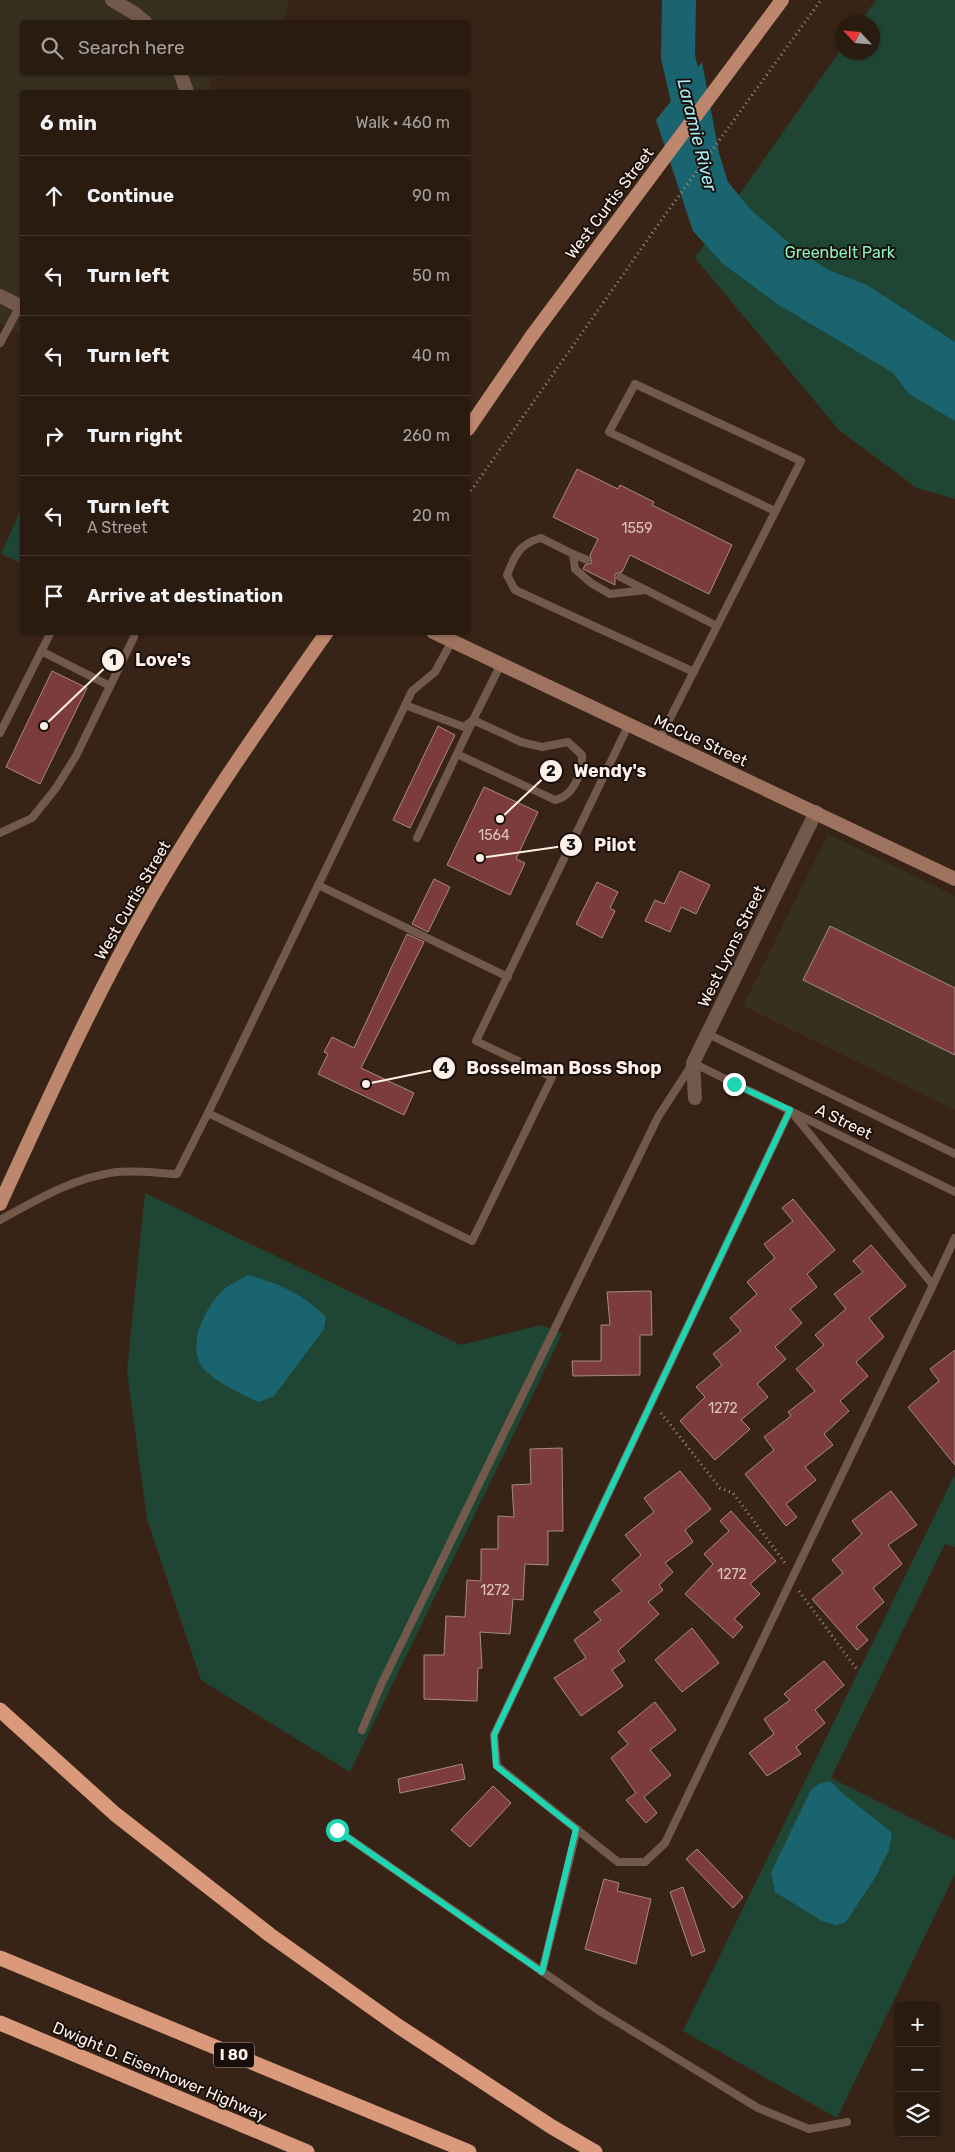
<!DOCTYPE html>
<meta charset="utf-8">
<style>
:root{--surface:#2a1b11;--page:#36281f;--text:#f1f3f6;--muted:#a5a19f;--line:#463931}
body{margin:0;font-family:Rubik,sans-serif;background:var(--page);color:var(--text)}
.controls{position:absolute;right:15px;bottom:15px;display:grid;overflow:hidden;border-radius:5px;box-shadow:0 1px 4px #0004}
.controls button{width:45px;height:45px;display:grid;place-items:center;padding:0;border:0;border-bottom:1px solid var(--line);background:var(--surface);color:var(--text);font:25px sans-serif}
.compass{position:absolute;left:835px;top:15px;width:45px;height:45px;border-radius:50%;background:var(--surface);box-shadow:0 1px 4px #0004;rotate:296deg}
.stop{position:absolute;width:15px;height:15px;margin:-11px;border:4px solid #1dd5b1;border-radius:50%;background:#fff}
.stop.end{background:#1dd5b1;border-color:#fff;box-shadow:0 1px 5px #0008}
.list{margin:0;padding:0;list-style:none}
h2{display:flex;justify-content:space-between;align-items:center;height:65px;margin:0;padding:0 20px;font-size:21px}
h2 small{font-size:16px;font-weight:400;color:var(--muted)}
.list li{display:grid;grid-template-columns:32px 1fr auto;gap:15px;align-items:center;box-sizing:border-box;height:80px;padding:0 20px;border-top:1px solid var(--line)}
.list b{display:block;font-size:19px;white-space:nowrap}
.list p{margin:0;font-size:16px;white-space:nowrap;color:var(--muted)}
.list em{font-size:16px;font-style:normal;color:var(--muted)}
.icon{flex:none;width:28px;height:28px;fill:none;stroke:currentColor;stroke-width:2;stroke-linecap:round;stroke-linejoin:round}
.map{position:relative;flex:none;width:955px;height:2152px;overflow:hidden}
.search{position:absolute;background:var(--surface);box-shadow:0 1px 4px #0004;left:20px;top:20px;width:450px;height:55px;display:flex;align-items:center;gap:12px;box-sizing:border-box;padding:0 18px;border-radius:5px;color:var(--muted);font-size:19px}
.panel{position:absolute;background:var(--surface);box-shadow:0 1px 4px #0004;left:20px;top:90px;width:450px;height:545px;border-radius:5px}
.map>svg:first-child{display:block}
.commercial{fill:#37301f}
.green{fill:#1f4634;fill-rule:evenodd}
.water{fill:#19646f}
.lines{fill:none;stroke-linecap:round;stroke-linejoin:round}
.river{stroke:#19646f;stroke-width:34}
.building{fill:#7c3c3c;stroke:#a98988}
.path{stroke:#9e8c82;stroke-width:3;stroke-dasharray:1 4;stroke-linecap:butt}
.service{stroke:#73594c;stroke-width:8}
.minor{stroke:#73594c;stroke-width:14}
.secondary{stroke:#9d735f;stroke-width:14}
.primary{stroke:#bd876d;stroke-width:14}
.motorway{stroke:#da997a;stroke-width:15}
.route{stroke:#1dd5b1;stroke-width:6}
.labels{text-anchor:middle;stroke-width:4;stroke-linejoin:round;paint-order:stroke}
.number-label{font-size:14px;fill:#dec3bd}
.shield{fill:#190f0a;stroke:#baaca5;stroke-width:1}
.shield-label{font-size:15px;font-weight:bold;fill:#fff0e8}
.street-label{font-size:16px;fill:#fff0e8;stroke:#190f0a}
.park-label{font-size:16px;fill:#8af1c0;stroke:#190f0a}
.water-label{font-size:18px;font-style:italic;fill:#a5ebf8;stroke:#190f0a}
.leader{fill:none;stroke:#fff0e8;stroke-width:2}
.callout-dot{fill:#fff0e8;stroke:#190f0a;stroke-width:2}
.mark-label{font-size:15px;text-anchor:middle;font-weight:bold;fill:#111}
.callout-label{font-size:18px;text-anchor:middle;font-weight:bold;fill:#fff0e8;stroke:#190f0a;stroke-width:4;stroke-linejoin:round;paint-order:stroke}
</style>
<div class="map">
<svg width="955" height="2152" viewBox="0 0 955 2152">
<rect width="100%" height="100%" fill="#382417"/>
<g class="commercial">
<polygon points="0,0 289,0 284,22 22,22 22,72 237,73 209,81 212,92 22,92 22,334 0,324"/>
<polygon points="828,834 955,896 955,1110 743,1006"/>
</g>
<g class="green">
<polygon points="876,0 955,0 955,499 917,488 839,430 695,258 842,48 842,52 872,52 872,22 860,22"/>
<polygon points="22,507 22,563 1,554"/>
<polygon points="145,1193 461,1345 541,1325 562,1334 350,1772 201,1680 147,1519 127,1371"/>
<path d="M955,1474V1547L945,1544L831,1778L955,1840V1874L837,2118L683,2031ZM830,1781C849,1801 872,1815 892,1833C886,1867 864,1894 846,1922Z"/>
</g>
<g class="water">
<polygon points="702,62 719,153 728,182 751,210 790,244 828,270 867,285 955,342 955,421 909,394 893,373 779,305 723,264 693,231 656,120"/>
<path d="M248,1275C280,1284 302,1293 326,1317L324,1329L274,1396L259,1402C242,1395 216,1382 203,1368C186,1346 205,1308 222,1291C228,1285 240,1280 248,1275Z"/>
<path d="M830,1781C849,1801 872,1815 892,1833L889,1850L875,1878L846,1922L836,1925L822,1921L775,1892L771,1872L811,1790L819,1784Z"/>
</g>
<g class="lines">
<polyline class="river" points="679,0 678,57 695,130"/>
</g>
<g class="building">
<polygon points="577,469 618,489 620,485 654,502 652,505 732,545 709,594 630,555 622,572 615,574 615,585 583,569 585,565 592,563 590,555 598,539 553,517"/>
<polygon points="52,671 87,688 40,784 6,767"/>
<polygon points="438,726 455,735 410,828 393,820"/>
<polygon points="484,787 538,812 516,859 525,863 510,895 447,865"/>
<polygon points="680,871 710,885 696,914 681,907 670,932 645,921 655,900 664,904"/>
<polygon points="434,879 450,887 428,932 412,924"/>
<polygon points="597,882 618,892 610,908 615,911 602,938 576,924"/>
<polygon points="830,926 955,988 955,1055 803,980"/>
<polygon points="407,934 424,942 361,1068 414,1093 404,1115 318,1074 328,1054 324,1052 332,1037 354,1048"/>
<polygon points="793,1199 835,1250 807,1274 817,1287 790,1309 802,1323 775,1347 786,1359 757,1384 768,1397 741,1420 750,1429 715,1460 680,1421 705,1397 696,1387 722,1365 713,1354 741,1331 730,1318 757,1294 747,1282 775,1258 764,1244 793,1221 782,1208"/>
<polygon points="871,1245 906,1286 869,1318 884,1337 856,1362 868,1376 840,1401 849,1411 824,1434 833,1445 805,1467 816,1480 786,1504 797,1517 786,1526 745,1474 774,1450 764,1437 791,1416 788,1412 815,1391 796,1369 824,1345 815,1335 846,1309 834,1294 863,1272 853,1261"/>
<polygon points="651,1291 652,1335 640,1335 640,1375 573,1376 572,1361 601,1361 601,1325 610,1325 607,1292"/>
<polygon points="955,1350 955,1465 908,1407 939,1381 930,1369"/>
<polygon points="562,1448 563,1531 548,1531 548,1565 525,1564 523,1600 513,1599 510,1634 480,1632 482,1668 478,1668 477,1701 424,1699 424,1655 444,1655 446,1616 465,1617 467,1580 481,1581 481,1549 498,1549 498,1516 514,1517 512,1485 531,1484 530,1449"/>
<polygon points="680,1471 711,1509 685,1530 693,1542 665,1563 673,1572 659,1585 663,1590 648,1602 659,1614 618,1651 625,1661 612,1670 623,1686 581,1716 554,1678 586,1658 574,1640 601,1620 594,1612 622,1591 612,1580 641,1555 625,1535 654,1512 644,1498"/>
<polygon points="891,1491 917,1525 888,1545 902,1564 873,1588 884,1602 856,1627 868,1640 857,1650 812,1599 843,1573 832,1560 862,1534 852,1521"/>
<polygon points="731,1511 776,1561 750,1584 760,1594 734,1619 743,1627 733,1638 685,1594 713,1564 704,1554 729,1531 720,1521"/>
<polygon points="692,1628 719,1663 682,1692 655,1660"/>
<polygon points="824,1661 844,1685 815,1710 825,1723 796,1747 801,1754 767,1776 749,1753 774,1734 764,1719 790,1700 784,1694"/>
<polygon points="655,1702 676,1730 650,1750 671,1775 644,1797 657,1813 646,1823 626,1800 636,1793 611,1758 628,1744 618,1732"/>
<polygon points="462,1764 465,1779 400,1793 398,1779"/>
<polygon points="493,1786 511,1803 470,1847 451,1830"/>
<polygon points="697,1849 743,1897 733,1908 686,1859"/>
<polygon points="604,1879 619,1883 617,1891 651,1899 636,1964 585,1949"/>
<polygon points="683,1887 705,1951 692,1956 670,1892"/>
</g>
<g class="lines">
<g class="path">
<polyline points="468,495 660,222 821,0"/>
<polyline points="661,1413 720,1488 733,1493 785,1563"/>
<polyline points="799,1591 858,1671"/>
</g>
<g class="service">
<polyline points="0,343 20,306"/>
<polyline points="573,554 587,560"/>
<polyline points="620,577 646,590"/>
<polyline points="41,651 110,686"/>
<path d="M694,672L515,590L507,575C515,555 519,544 541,538L573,554L575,569L591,583L610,594L646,590L717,626"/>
<polyline points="405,705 464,727 473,720 501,664"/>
<polyline points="0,733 51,632"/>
<polyline points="659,740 801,461 635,384 609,432 775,511"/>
<polyline points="0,833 32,818 56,788 76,756 134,637 134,632"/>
<path d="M417,838L473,720L521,742L542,747L568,742L582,755C582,773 574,796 555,800L457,754"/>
<polyline points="318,885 508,977"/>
<polyline points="708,1034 955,1154"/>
<polyline points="208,1113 412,691 435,672 452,641"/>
<path d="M0,1220C38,1199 73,1178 116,1172C136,1170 158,1173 177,1174L208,1113L472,1241L552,1077L476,1041L628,726"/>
<polyline points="933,1285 790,1110 494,1735 497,1766 618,1862 645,1862 665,1843 933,1285 955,1238"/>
<polyline points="362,1730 381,1685 658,1117 693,1063 955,1192"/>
<polyline points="337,1830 598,2010 758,2108 809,2129 847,2122"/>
<polyline points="542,1972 577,1829"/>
</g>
<g class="minor">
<polyline points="112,0 134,13 145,22"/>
<polyline points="180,72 187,92"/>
<polyline points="0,296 22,307"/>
<polyline points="695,1098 693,1063 816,812"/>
</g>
<polyline class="secondary" points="433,632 955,879"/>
<g class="primary">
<polyline points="468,429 531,337 782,0"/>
<path d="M0,1204C45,1106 89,1008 142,914C197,816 262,724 327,632"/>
</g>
<g class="motorway">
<polyline points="0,1710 115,1814 270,1935 398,2026 552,2127 595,2152"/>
<polyline points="0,1958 469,2152"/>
<polyline points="0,2023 307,2152"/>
</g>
</g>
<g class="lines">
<polyline class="route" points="337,1830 542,1972 576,1829 496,1766 494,1735 790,1110 734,1084"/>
</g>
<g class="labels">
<g class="number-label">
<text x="637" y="533">1559</text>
<text x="494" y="840">1564</text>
<text x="723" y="1413">1272</text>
<text x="732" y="1579">1272</text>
<text x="495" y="1595">1272</text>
</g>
<rect class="shield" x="214" y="2042.5" width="40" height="25" rx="4"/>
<g class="shield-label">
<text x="234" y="2060">I 80</text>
</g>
<g class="street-label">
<text transform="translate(609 203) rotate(-53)" y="6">West Curtis Street</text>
<text transform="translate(701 740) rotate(25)" y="6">McCue Street</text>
<text transform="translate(132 900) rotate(-60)" y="6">West Curtis Street</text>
<text transform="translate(731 946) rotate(-64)" y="6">West Lyons Street</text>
<text transform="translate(844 1121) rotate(26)" y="6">A Street</text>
<text transform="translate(160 2071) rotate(23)" y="6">Dwight D. Eisenhower Highway</text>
</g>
<g class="park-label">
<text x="840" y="258">Greenbelt Park</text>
</g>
<g class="water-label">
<text transform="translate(697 135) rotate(76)" y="6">Laramie River</text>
</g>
</g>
<path class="leader" d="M44 726L113 660M500 819L551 771M480 858L571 845M366 1084L444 1068"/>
<g class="callout-dot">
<circle cx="44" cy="726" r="5"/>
<circle cx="500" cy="819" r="5"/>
<circle cx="480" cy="858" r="5"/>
<circle cx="366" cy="1084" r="5"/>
<circle cx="113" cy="660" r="12"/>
<circle cx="551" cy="771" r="12"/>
<circle cx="571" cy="845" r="12"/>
<circle cx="444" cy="1068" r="12"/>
</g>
<g class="mark-label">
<text x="113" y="665">1</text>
<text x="551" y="776">2</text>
<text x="571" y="850">3</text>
<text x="444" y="1073">4</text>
</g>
<g class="callout-label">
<text x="163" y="666">Love's</text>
<text x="610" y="777">Wendy's</text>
<text x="615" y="851">Pilot</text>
<text x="564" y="1074">Bosselman Boss Shop</text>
</g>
</svg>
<div class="controls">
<button>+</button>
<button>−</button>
<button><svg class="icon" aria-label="layers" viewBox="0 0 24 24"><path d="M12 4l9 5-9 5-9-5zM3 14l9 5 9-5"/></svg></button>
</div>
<svg class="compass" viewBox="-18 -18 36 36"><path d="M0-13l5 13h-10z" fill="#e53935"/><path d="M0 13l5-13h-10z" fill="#a5a19f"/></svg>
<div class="stop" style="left:337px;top:1830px"></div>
<div class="stop end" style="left:734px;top:1084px"></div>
<div class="search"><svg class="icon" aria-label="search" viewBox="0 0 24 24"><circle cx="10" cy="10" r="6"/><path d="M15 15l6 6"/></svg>Search here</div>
<section class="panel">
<h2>6 min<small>Walk · 460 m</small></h2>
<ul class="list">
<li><svg class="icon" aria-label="ahead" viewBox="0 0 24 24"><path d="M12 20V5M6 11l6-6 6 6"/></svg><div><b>Continue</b></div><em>90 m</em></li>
<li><svg class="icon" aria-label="left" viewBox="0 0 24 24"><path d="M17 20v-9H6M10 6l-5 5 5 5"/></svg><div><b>Turn left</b></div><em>50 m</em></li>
<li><svg class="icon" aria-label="left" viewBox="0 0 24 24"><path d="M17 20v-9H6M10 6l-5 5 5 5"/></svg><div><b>Turn left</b></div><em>40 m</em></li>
<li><svg class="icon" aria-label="right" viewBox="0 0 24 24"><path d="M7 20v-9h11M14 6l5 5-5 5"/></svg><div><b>Turn right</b></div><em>260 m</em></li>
<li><svg class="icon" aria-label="left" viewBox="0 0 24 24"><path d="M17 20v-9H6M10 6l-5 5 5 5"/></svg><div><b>Turn left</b><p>A Street</p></div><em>20 m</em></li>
<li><svg class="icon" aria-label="arrive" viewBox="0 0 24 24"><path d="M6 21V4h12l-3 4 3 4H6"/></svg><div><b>Arrive at destination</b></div></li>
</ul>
</section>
</div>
